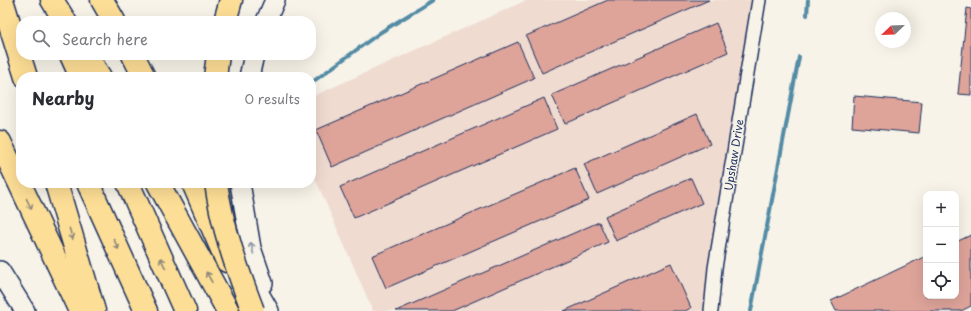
<!DOCTYPE html>
<meta charset="utf-8">
<style>
:root{--surface:#fff;--page:#f7f7f7;--text:#2b2b33;--muted:#7c7c81;--line:#e1e1e2}
body{margin:0;font-family:"Playpen Sans",sans-serif;background:var(--page);color:var(--text)}
.controls{position:absolute;right:12px;bottom:12px;display:grid;overflow:hidden;border-radius:8px;box-shadow:0 4px 16px #0002}
.controls button{width:36px;height:36px;display:grid;place-items:center;padding:0;border:0;border-bottom:1px solid var(--line);background:var(--surface);color:var(--text);font:20px sans-serif}
.compass{position:absolute;left:875px;top:12px;width:36px;height:36px;border-radius:50%;background:var(--surface);box-shadow:0 4px 16px #0002;rotate:247deg}
.list{margin:0;padding:0;list-style:none}
h2{display:flex;justify-content:space-between;align-items:center;height:52px;margin:0;padding:0 16px;font-size:17px}
h2 small{font-size:13px;font-weight:400;color:var(--muted)}
.icon{flex:none;width:22px;height:22px;fill:none;stroke:currentColor;stroke-width:2;stroke-linecap:round;stroke-linejoin:round}
.map{position:relative;flex:none;width:971px;height:311px;overflow:hidden}
.search{position:absolute;background:var(--surface);box-shadow:0 4px 16px #0002;left:16px;top:16px;width:300px;height:44px;display:flex;align-items:center;gap:10px;box-sizing:border-box;padding:0 14px;border-radius:16px;color:var(--muted);font-size:15px}
.panel{position:absolute;background:var(--surface);box-shadow:0 4px 16px #0002;left:16px;top:72px;width:300px;height:116px;border-radius:16px}
.map>svg:first-child{display:block}
.built{fill:#f0dbd1}
.lines{fill:none;stroke-linecap:round;stroke-linejoin:round}
.stream{stroke:#538ba5;stroke-width:4}
.building{fill:#dea49a;stroke:#1b2f5e}
.minor-casing{stroke:#1b2f5e;stroke-width:16}
.secondary-casing{stroke:#1b2f5e;stroke-width:22}
.motorway-casing{stroke:#1b2f5e;stroke-width:25}
.minor{stroke:#f7f3e8;stroke-width:13}
.secondary{stroke:#f7f3e8;stroke-width:19}
.motorway{stroke:#fdde96;stroke-width:22}
.motorway-bridge-casing{stroke:#1b2f5e;stroke-width:25;stroke-linecap:butt}
.motorway-bridge{stroke:#fdde96;stroke-width:22}
.oneway{stroke:#8c867a}
.oneway2{stroke:#8991a3}
.labels{text-anchor:middle;stroke-width:3;stroke-linejoin:round;paint-order:stroke}
.street-label{font-size:11px;fill:#1b2f5e;stroke:#f7f3e8}
</style>
<div class="map">
<svg width="971" height="311" viewBox="0 0 971 311">
<rect width="100%" height="100%" fill="#f7f3e8"/>
<filter id="ink" filterUnits="userSpaceOnUse"><feTurbulence type="fractalNoise" baseFrequency=".025" numOctaves="2"/><feDisplacementMap in="SourceGraphic" scale="8" xChannelSelector="R" yChannelSelector="G"/><feConvolveMatrix kernelMatrix="1 2 1 2 8 2 1 2 1" color-interpolation-filters="sRGB"/></filter>
<g filter="url(#ink)">
<polygon class="built" points="527,0 759,0 711,311 373,311 311,169 311,97"/>
<g class="lines">
<g class="stream">
<polyline points="807,15 808,0"/>
<polyline points="311,83 381,32 433,0"/>
<polyline points="751,311 799,57"/>
</g>
</g>
<g class="building">
<polygon points="608,0 709,0 542,73 526,36"/>
<polygon points="967,8 971,9 971,95 958,94"/>
<polygon points="716,23 728,52 565,124 552,95"/>
<polygon points="518,42 534,78 332,167 316,130"/>
<polygon points="854,96 922,102 919,133 852,127"/>
<polygon points="544,98 557,129 354,218 340,187"/>
<polygon points="697,114 710,144 597,194 584,164"/>
<polygon points="575,168 589,200 386,288 372,256"/>
<polygon points="691,178 702,203 616,241 605,216"/>
<polygon points="599,222 608,242 452,311 396,311"/>
<polygon points="971,235 971,306 961,311 836,311 831,301 926,256 926,296 956,296 956,242"/>
<polygon points="671,263 691,308 685,311 564,311"/>
</g>
<g class="lines">
<defs>
<polyline id="minor" points="711,311 715,268 759,0"/>
<g id="secondary">
<polyline points="266,21 275,0"/>
<polyline points="249,77 254,55"/>
<polyline points="240,183 251,248 263,283"/>
<polyline points="244,267 269,311"/>
<polyline points="0,271 25,311"/>
</g>
<g id="motorway">
<polyline points="2,0 26,77"/>
<polyline points="52,0 65,21"/>
<polyline points="102,0 114,21"/>
<polyline points="225,21 231,0"/>
<polyline points="71,55 81,77"/>
<polyline points="86,55 100,77"/>
<polyline points="133,55 144,77"/>
<polyline points="215,77 218,55"/>
<polyline points="0,142 80,311"/>
<polyline points="56,183 94,311"/>
<polyline points="88,183 146,311"/>
<polyline points="128,183 185,311"/>
<polyline points="158,183 228,311"/>
<polyline points="193,183 227,261"/>
</g>
</defs>
<use href="#minor" class="minor-casing"/>
<use href="#secondary" class="secondary-casing"/>
<use href="#motorway" class="motorway-casing"/>
<use href="#minor" class="minor"/>
<use href="#secondary" class="secondary"/>
<use href="#motorway" class="motorway"/>
<defs>
<path id="motorway-bridge" d="M216,183C222,227 237,269 253,311"/>
</defs>
<use href="#motorway-bridge" class="motorway-bridge-casing"/>
<use href="#motorway-bridge" class="motorway-bridge"/>
</g>
<defs><path id="oneway-shaft" d="M-6 0H5M1.5-3L5.5 0L1.5 3" fill="none" stroke-width="1.6" stroke-linecap="round" stroke-linejoin="round"/></defs>
<g class="oneway">
<use href="#oneway-shaft" transform="translate(29 204) rotate(65)"/>
<use href="#oneway-shaft" transform="translate(71 234) rotate(74)"/>
<use href="#oneway-shaft" transform="translate(116 244) rotate(65)"/>
<use href="#oneway-shaft" transform="translate(163 263) rotate(-114)"/>
<use href="#oneway-shaft" transform="translate(209 277) rotate(-119)"/>
</g>
<use class="oneway2" href="#oneway-shaft" transform="translate(252 248) rotate(-104)"/>
</g>
<g class="labels">
<g class="street-label">
<text transform="translate(734 155) rotate(-81)" y="4">Upshaw Drive</text>
</g>
</g>
</svg>
<div class="controls">
<button>+</button>
<button>−</button>
<button><svg class="icon" aria-label="locate" viewBox="0 0 24 24"><circle cx="12" cy="12" r="6"/><path d="M12 2v4M12 18v4M2 12h4M18 12h4"/></svg></button>
</div>
<svg class="compass" viewBox="-18 -18 36 36"><path d="M0-13l5 13h-10z" fill="#e53935"/><path d="M0 13l5-13h-10z" fill="#7c7c81"/></svg>
<div class="search"><svg class="icon" aria-label="search" viewBox="0 0 24 24"><circle cx="10" cy="10" r="6"/><path d="M15 15l6 6"/></svg>Search here</div>
<section class="panel">
<h2>Nearby<small>0 results</small></h2>
<ul class="list">
</ul>
</section>
</div>
